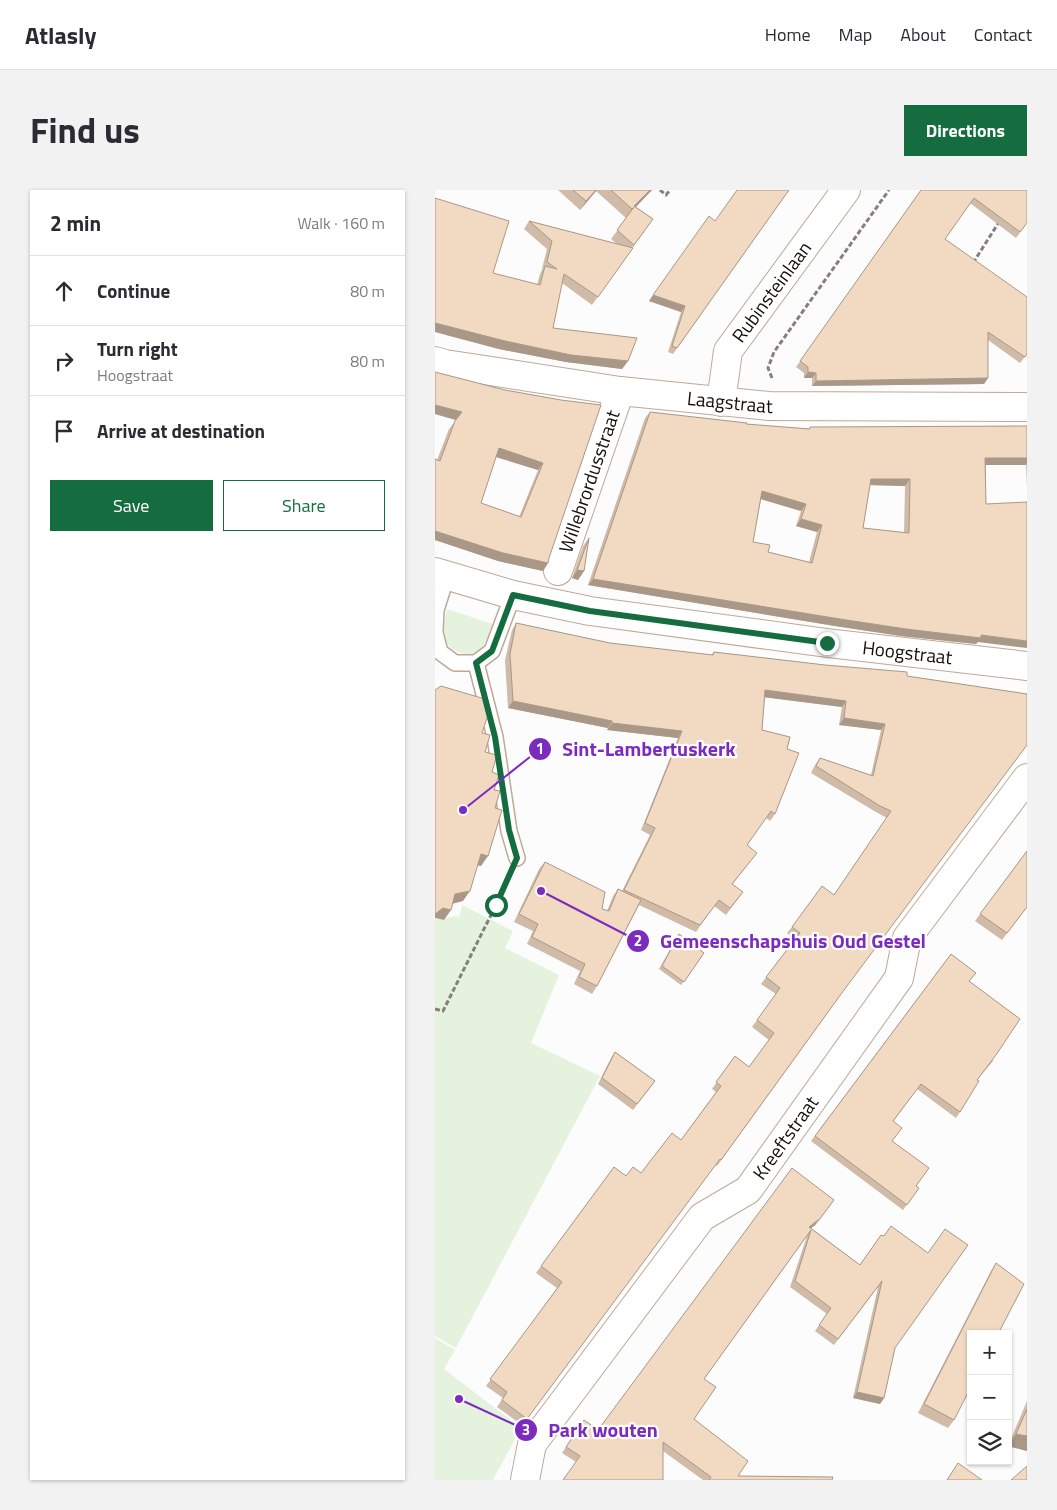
<!DOCTYPE html>
<meta charset="utf-8">
<style>
:root{--surface:#fff;--page:#f2f2f3;--text:#2b2b33;--muted:#7c7c81;--line:#e1e1e2;--accent:#156d3f}
body{margin:0;font-family:"Titillium Web",sans-serif;background:var(--page);color:var(--text)}
.controls{position:absolute;right:15px;bottom:15px;display:grid;overflow:hidden;border-radius:0px;box-shadow:0 1px 4px #0004}
.controls button{width:45px;height:45px;display:grid;place-items:center;padding:0;border:0;border-bottom:1px solid var(--line);background:var(--surface);color:var(--text);font:25px sans-serif}
.stop{position:absolute;width:15px;height:15px;margin:-11px;border:4px solid #156d3f;border-radius:50%;background:#fff}
.stop.end{background:#156d3f;border-color:#fff;box-shadow:0 1px 5px #0008}
.list{margin:0;padding:0;list-style:none}
h2{display:flex;justify-content:space-between;align-items:center;height:65px;margin:0;padding:0 20px;font-size:21px}
h2 small{font-size:16px;font-weight:400;color:var(--muted)}
.list li{display:grid;grid-template-columns:32px 1fr auto;gap:15px;align-items:center;box-sizing:border-box;height:70px;padding:0 20px;border-top:1px solid var(--line)}
.list b{display:block;font-size:19px;white-space:nowrap}
.list p{margin:0;font-size:16px;white-space:nowrap;color:var(--muted)}
.list em{font-size:16px;font-style:normal;color:var(--muted)}
.actions{display:flex;gap:10px;padding:15px 20px}
.actions a{flex:1;padding:11px 0;border:1px solid var(--accent);border-radius:0px;text-align:center;font-size:18px;color:var(--accent)}
.actions .main{background:var(--accent);color:#fff}
.icon{flex:none;width:28px;height:28px;fill:none;stroke:currentColor;stroke-width:2;stroke-linecap:round;stroke-linejoin:round}
.map{position:relative;flex:none;width:592px;height:1290px;overflow:hidden;border-radius:0px}
header{display:flex;align-items:center;gap:30px;box-sizing:border-box;height:70px;padding:0 25px;background:var(--surface);border-bottom:1px solid var(--line)}
header strong{font-size:24px}
nav{display:flex;gap:28px;margin-inline-start:auto;font-size:18px}
.intro{display:flex;align-items:center;justify-content:space-between;box-sizing:border-box;height:120px;padding:0 30px}
h1{margin:0;font-size:35px}
.button{padding:12px 22px;border-radius:0px;background:var(--accent);color:#fff;font-size:18px;font-weight:700}
main{display:flex;gap:30px;padding:0 30px}
aside{flex:1;background:var(--surface);border-radius:0px;box-shadow:0 1px 4px #0004}
.map>svg:first-child{display:block}
.green{fill:#e5f2dd}
.lines{fill:none;stroke-linecap:round;stroke-linejoin:round}
.service-casing{stroke:#bea996;stroke-width:18}
.minor-casing{stroke:#bea996;stroke-width:30}
.tertiary-casing{stroke:#bea996;stroke-width:30}
.path{stroke:#84807d;stroke-width:3;stroke-dasharray:5 2.5;stroke-linecap:butt}
.service{stroke:#fff;stroke-width:15}
.minor{stroke:#fff;stroke-width:28}
.tertiary{stroke:#fff;stroke-width:28}
.wall{fill:#cfbba7;fill-rule:evenodd}
.shaded-wall{fill:#a99888}
.building{fill:#f1d9c2;stroke:#a99888;fill-rule:evenodd}
.route{stroke:#156d3f;stroke-width:6}
.labels{text-anchor:middle;stroke-width:4.5;stroke-linejoin:round;paint-order:stroke}
.street-label{font-size:19px;fill:#160f08;stroke:#fff}
.leader{fill:none;stroke:#7b2cbf;stroke-width:2}
.callout-dot{fill:#7b2cbf;stroke:#fff;stroke-width:2}
.mark-label{font-size:15px;text-anchor:middle;font-weight:bold;fill:#fff}
.callout-label{font-size:20px;text-anchor:middle;font-weight:bold;fill:#7b2cbf;stroke:#fff;stroke-width:4.5;stroke-linejoin:round;paint-order:stroke}
</style>
<header>
<strong>Atlasly</strong>
<nav><a>Home</a><a>Map</a><a>About</a><a>Contact</a></nav>
</header>
<div class="intro"><h1>Find us</h1><a class="button">Directions</a></div>
<main>
<aside>
<h2>2 min<small>Walk · 160 m</small></h2>
<ul class="list">
<li><svg class="icon" aria-label="ahead" viewBox="0 0 24 24"><path d="M12 20V5M6 11l6-6 6 6"/></svg><div><b>Continue</b></div><em>80 m</em></li>
<li><svg class="icon" aria-label="right" viewBox="0 0 24 24"><path d="M7 20v-9h11M14 6l5 5-5 5"/></svg><div><b>Turn right</b><p>Hoogstraat</p></div><em>80 m</em></li>
<li><svg class="icon" aria-label="arrive" viewBox="0 0 24 24"><path d="M6 21V4h12l-3 4 3 4H6"/></svg><div><b>Arrive at destination</b></div></li>
</ul>
<div class="actions"><a class="main">Save</a><a>Share</a></div>
</aside>
<div class="map">
<svg width="592" height="1290" viewBox="0 0 592 1290">
<rect width="100%" height="100%" fill="#fcfcfc"/>
<g class="green">
<path d="M12,419L58,434L49,455L40,465C35,464 28,464 23,462C4,455 9,435 12,419Z"/>
<polygon points="27,715 78,741 70,758 124,785 96,853 165,886 21,1158 0,1146 0,721 7,727 6,729 8,730 10,728 22,726 24,728"/>
<polygon points="0,1148 20,1160 9,1179 86,1238 58,1290 0,1290"/>
</g>
<g class="lines">
<defs>
<g id="service">
<polyline points="0,440 1,420 12,385"/>
<polyline points="0,443 5,462 20,473 41,473 57,461 78,405"/>
<polyline points="41,473 60,547 74,641 82,668"/>
</g>
<g id="minor">
<path id="s1" d="M0,171L10,174L185,201L334,216L592,217"/>
<path id="s2" d="M286,212L293,161L411,0"/>
<path id="s3" d="M123,381L185,201"/>
<path id="s4" d="M90,1290L97,1254L267,1027L313,1000L464,788L472,748L592,588"/>
</g>
<g id="tertiary">
<path id="s5" d="M0,382L78,405L155,421L392,453L592,476"/>
</g>
</defs>
<use href="#service" class="service-casing"/>
<use href="#minor" class="minor-casing"/>
<use href="#tertiary" class="tertiary-casing"/>
<g class="path">
<polyline points="225,0 231,5 235,0"/>
<polyline points="538,73 564,32"/>
<polyline points="337,188 333,178 339,162 454,0"/>
<polyline points="0,819 8,821 61,715 74,685"/>
</g>
<use href="#service" class="service"/>
<use href="#minor" class="minor"/>
<use href="#tertiary" class="tertiary"/>
</g>
<g class="wall">
<polygon points="123,0 217,0 201,17 218,29 157,115 127,93 118,138 193,171 187,179 131,172 64,159 11,145 58,83 102,95 105,84 107,80 107,79 112,59 89,39 94,31 182,54 176,49 193,26 191,28 161,1 145,20"/>
<polygon points="354,0 238,164 233,162 246,122 214,111 280,31"/>
<polygon points="486,0 592,0 592,33 581,48 535,13 510,49 592,164 585,173 553,150 553,188 549,194 377,196 377,188 369,188 369,183 361,177"/>
<path d="M0,182L70,200L126,210L113,373L108,381L63,371L0,350V269L2,270L14,239L21,230L0,224ZM61,267L103,280L84,327L46,313Z"/>
<path d="M215,222L311,234L374,239L592,236V297L591,275H551L543,452L541,454L466,446L400,436L153,395L210,228ZM435,295L470,296L469,343L428,338ZM326,309L366,321L361,336L382,342L374,372L333,362L318,352Z"/>
<polygon points="154,348 149,381 143,390 137,388 148,356"/>
<polygon points="81,433 175,453 276,465 279,462 472,486 592,504 404,807 282,976 280,975 87,1235 62,1217 68,1208 51,1196 122,1098 101,1083 179,977 191,986 206,983 246,950 281,902 277,899 300,866 314,877 334,850 317,837 341,804 326,794 360,749 352,743 357,737 399,705 452,628 441,622 376,583 380,575 385,568 436,585 446,540 404,535 407,517 330,507 327,540 352,559 340,624 335,631 331,628 312,655 317,669 297,695 308,702 291,725 279,716 261,742 204,715 162,796 157,804 139,794 145,781 92,754 98,741 79,732 104,679 110,672 167,719 172,721 178,706 183,699 187,701 215,645 206,640 243,548 172,540 173,538 73,518 70,470 77,440"/>
<polygon points="592,661 592,717 567,750 540,731"/>
<polygon points="244,744 269,763 246,795 224,779"/>
<polygon points="516,764 535,791 558,871 542,890 525,922 521,928 482,899 458,932 457,951 481,996 484,998 468,1020 376,951"/>
<polygon points="180,862 220,891 198,920 163,894 176,868"/>
<polygon points="399,1010 380,1036 379,1036 376,1038 425,1075 446,1045 460,1158 449,1208 445,1214 418,1208 443,1097 399,1155 380,1141 392,1124 355,1097 372,1046 269,1189 259,1229 303,1286 397,1290 268,1290 228,1261 141,1272 127,1263 149,1230 163,1240"/>
<polygon points="561,1073 519,1230 513,1238 483,1223 556,1081"/>
<polygon points="592,1211 592,1261 573,1256"/>
</g>
<g class="shaded-wall">
<polygon points="161,0 162,0 145,20 151,11"/>
<polygon points="215,0 217,0 193,25 199,16"/>
<polygon points="218,105 250,116 246,122 214,111"/>
<polygon points="0,133 193,171 187,179 131,172 64,159 0,142"/>
<polygon points="373,182 381,183 377,188 369,188"/>
<polygon points="553,188 549,194 377,196 381,191"/>
<polygon points="0,215 27,222 21,230 0,224"/>
<polygon points="64,258 108,273 103,280 58,266"/>
<polygon points="550,268 592,268 592,273 591,275 546,275"/>
<polygon points="436,289 475,289 470,296 432,295"/>
<polygon points="327,301 371,314 366,321 322,308"/>
<polygon points="366,329 387,335 382,342 361,336"/>
<polygon points="0,341 113,373 108,381 63,371 0,350"/>
<polygon points="142,380 149,381 143,390 137,388"/>
<polygon points="158,389 546,445 592,451 592,458 543,452 541,454 466,446 400,436 153,395"/>
<polygon points="330,500 411,511 407,517 326,507"/>
<polygon points="78,511 177,531 173,538 73,518"/>
<polygon points="409,528 450,534 446,540 404,535"/>
<polygon points="177,533 247,541 243,548 172,540"/>
<polygon points="46,664 53,666 46,676 39,675"/>
<polygon points="35,701 28,711 13,715 20,704"/>
<polygon points="8,718 16,720 9,730 1,728 0,728 0,724"/>
<polygon points="383,1030 379,1036 370,1043 374,1037"/>
<polygon points="422,1202 449,1208 445,1214 418,1208"/>
<polygon points="581,1244 592,1246 592,1261 573,1256"/>
</g>
<g class="building">
<polygon points="138,0 161,0 151,11"/>
<polygon points="176,0 215,0 199,16 218,29 199,55 182,40 199,17 197,19"/>
<polygon points="302,0 354,0 242,158 237,156 250,116 218,105 274,26 280,31"/>
<polygon points="486,0 592,0 592,33 585,42 539,8 510,49 592,107 592,164 590,167 553,142 553,188 381,191 381,183 373,182 373,177 365,171"/>
<polygon points="0,8 74,31 58,83 105,95 110,76 122,79 112,72 117,51 94,31 198,58 163,107 129,84 118,138 202,148 193,171 136,165 70,151 0,133"/>
<path d="M0,182L70,200L126,210L166,215L114,368L113,373L68,363L0,341V269L5,271L20,231L27,222L0,215ZM64,258L108,273L86,327L46,313Z"/>
<path d="M215,222L312,233L311,234L375,239V237L592,236V268H550L551,314L592,312V451L546,445V448L471,439L405,429L158,389ZM436,289H475L474,343L428,338ZM327,301L371,314L366,329L387,335L377,373L333,362L335,355L318,352Z"/>
<polygon points="154,348 149,381 142,380"/>
<polygon points="81,433 175,453 278,465 279,462 390,475 472,482 472,486 592,504 592,555 409,800 286,970 285,969 92,1229 67,1210 72,1202 55,1189 127,1092 106,1076 179,977 191,986 198,977 206,983 237,943 246,950 286,896 281,892 300,866 314,877 339,843 322,830 345,798 331,787 365,743 357,737 387,696 399,705 456,621 445,616 381,576 385,568 438,586 450,534 409,528 411,511 330,500 327,540 355,547 352,559 364,563 340,624 336,621 312,655 322,663 297,694 308,702 295,718 284,710 265,735 189,700 220,638 210,633 247,541 177,533 177,531 78,511 75,464"/>
<polygon points="6,496 50,509 54,522 47,543 55,545 50,562 62,565 57,582 64,585 59,600 65,601 60,618 67,620 53,666 46,664 35,701 20,704 16,720 8,718 0,724 0,500"/>
<polygon points="592,661 592,717 572,743 545,724"/>
<polygon points="110,672 170,702 167,719 174,721 183,699 206,710 162,796 144,787 150,774 97,747 103,734 84,724"/>
<polygon points="244,744 269,763 249,792 227,776"/>
<polygon points="516,764 541,783 534,791 585,829 561,865 542,890 544,891 525,922 486,894 458,931 467,938 457,951 494,978 481,996 484,998 472,1015 380,946"/>
<polygon points="180,862 220,891 202,914 167,888"/>
<polygon points="357,978 399,1010 384,1030 383,1030 374,1037 425,1075 446,1045 449,1046 456,1036 493,1063 510,1039 533,1055 460,1158 449,1208 422,1202 447,1091 403,1149 384,1135 396,1118 360,1091 376,1040 269,1189 281,1197 259,1229 313,1271 303,1286 398,1287 397,1290 274,1290 276,1287 228,1252 228,1290 128,1290 145,1266 131,1257 149,1230 163,1240"/>
<polygon points="561,1073 589,1094 563,1144 536,1144 536,1197 519,1230 489,1214"/>
<polygon points="592,1219 592,1246 581,1244"/>
<polygon points="523,1273 547,1290 512,1290"/>
<polygon points="592,1276 592,1290 576,1290"/>
</g>
<g class="lines">
<polyline class="route" points="61,715 82,668 74,640 60,547 41,473 57,461 78,405 155,421 392,453"/>
</g>
<g class="labels">
<g class="street-label">
<text dy="7" stroke="none"><textPath href="#s2" startOffset="125">Rubinsteinlaan</textPath></text>
<text dy="7" stroke="none"><textPath href="#s1" startOffset="298">Laagstraat</textPath></text>
<text dy="7" stroke="none"><textPath href="#s3" startOffset="95">Willebrordusstraat</textPath></text>
<text dy="7" stroke="none"><textPath href="#s5" startOffset="480">Hoogstraat</textPath></text>
<text dy="7" stroke="none"><textPath href="#s4" startOffset="438">Kreeftstraat</textPath></text>
</g>
</g>
<path class="leader" d="M28 620L105 559M106 701L203 751M24 1209L91 1240"/>
<g class="callout-dot">
<circle cx="28" cy="620" r="5"/>
<circle cx="106" cy="701" r="5"/>
<circle cx="24" cy="1209" r="5"/>
<circle cx="105" cy="559" r="12"/>
<circle cx="203" cy="751" r="12"/>
<circle cx="91" cy="1240" r="12"/>
</g>
<g class="mark-label">
<text x="105" y="564">1</text>
<text x="203" y="756">2</text>
<text x="91" y="1245">3</text>
</g>
<g class="callout-label">
<text x="214" y="566">Sint-Lambertuskerk</text>
<text x="358" y="758">Gemeenschapshuis Oud Gestel</text>
<text x="168" y="1247">Park wouten</text>
</g>
</svg>
<div class="controls">
<button>+</button>
<button>−</button>
<button><svg class="icon" aria-label="layers" viewBox="0 0 24 24"><path d="M12 4l9 5-9 5-9-5zM3 14l9 5 9-5"/></svg></button>
</div>
<div class="stop" style="left:61px;top:715px"></div>
<div class="stop end" style="left:392px;top:453px"></div>
</div>
</main>
